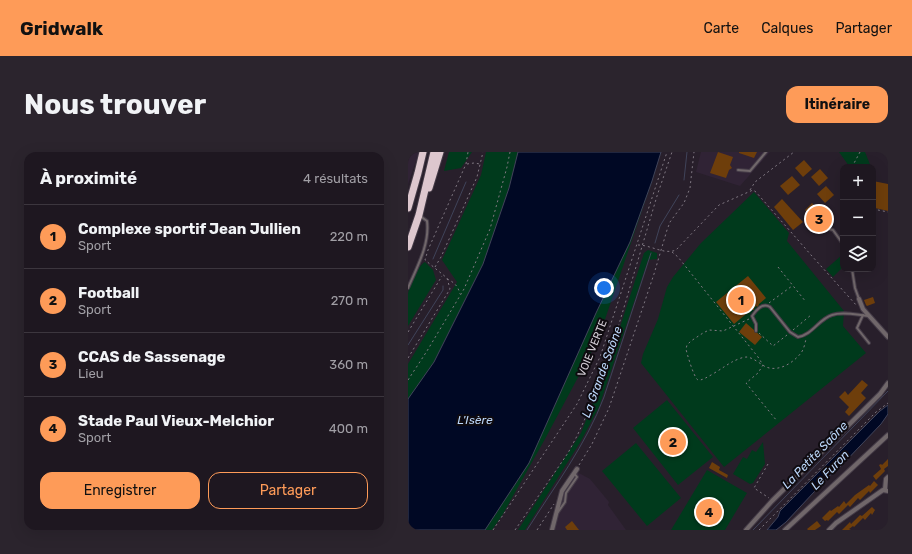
<!DOCTYPE html>
<html lang="fr">
<meta charset="utf-8">
<style>
:root{--surface:#1e1720;--page:#2b242d;--text:#f1f3f6;--muted:#a19fa5;--line:#3c363e;--accent:#fe9b58}
body{margin:0;font-family:Rubik,sans-serif;background:var(--page);color:var(--text)}
.controls{position:absolute;right:12px;top:12px;display:grid;overflow:hidden;border-radius:8px;box-shadow:0 4px 16px #0002}
.controls button{width:36px;height:36px;display:grid;place-items:center;padding:0;border:0;border-bottom:1px solid var(--line);background:var(--surface);color:var(--text);font:20px sans-serif}
.you{position:absolute;left:196px;top:136px;width:14px;height:14px;margin:-10px;border:3px solid #fff;border-radius:50%;background:#1a73e8;box-shadow:0 0 0 6px #1a73e833}
.badge{display:grid;place-items:center;width:26px;height:26px;border-radius:50%;background:var(--accent);color:#111;font-size:13px;font-weight:700}
.pin{position:absolute;translate:-50% -50%;border:2px solid #fff;box-shadow:0 1px 4px #0006}
.list{margin:0;padding:0;list-style:none}
h2{display:flex;justify-content:space-between;align-items:center;height:52px;margin:0;padding:0 16px;font-size:17px}
h2 small{font-size:13px;font-weight:400;color:var(--muted)}
.list li{display:grid;grid-template-columns:26px 1fr auto;gap:12px;align-items:center;box-sizing:border-box;height:64px;padding:0 16px;border-top:1px solid var(--line)}
.list b{display:block;font-size:15px;white-space:nowrap}
.list p{margin:0;font-size:13px;white-space:nowrap;color:var(--muted)}
.list em{font-size:13px;font-style:normal;color:var(--muted)}
.actions{display:flex;gap:8px;padding:12px 16px}
.actions a{flex:1;padding:9px 0;border:1px solid var(--accent);border-radius:12px;text-align:center;font-size:14px;color:var(--accent)}
.actions .main{background:var(--accent);color:#111}
.icon{flex:none;width:22px;height:22px;fill:none;stroke:currentColor;stroke-width:2;stroke-linecap:round;stroke-linejoin:round}
.map{position:relative;flex:none;width:480px;height:378px;overflow:hidden;border-radius:12px}
header{display:flex;align-items:center;gap:24px;box-sizing:border-box;height:56px;padding:0 20px;background:var(--accent);color:#111}
header strong{font-size:19px}
nav{display:flex;gap:22px;margin-inline-start:auto;font-size:14px}
.intro{display:flex;align-items:center;justify-content:space-between;box-sizing:border-box;height:96px;padding:0 24px}
h1{margin:0;font-size:28px}
.button{padding:10px 18px;border-radius:12px;background:var(--accent);color:#111;font-size:14px;font-weight:700}
main{display:flex;gap:24px;padding:0 24px}
aside{flex:1;background:var(--surface);border-radius:12px;box-shadow:0 4px 16px #0002}
.map>svg:first-child{display:block}
.built{fill:#302335}
.green{fill:#003a1c}
.water{fill:#000824;stroke:#40445a}
.lines{fill:none;stroke-linecap:round;stroke-linejoin:round}
.stream{stroke:#40445a;stroke-width:1}
.building{fill:#6e3e0b}
.lane-casing{stroke:#443b47;stroke-width:4}
.street-casing{stroke:#443b47;stroke-width:6}
.highway-casing{stroke:#443b47;stroke-width:9}
.path{stroke:#807983;stroke-width:1;stroke-dasharray:2 3;stroke-linecap:butt}
.lane{stroke:#70676a;stroke-width:2}
.street{stroke:#70676a;stroke-width:4}
.highway{stroke:#ddc7ce;stroke-width:7}
.labels{text-anchor:middle;stroke-width:4;stroke-linejoin:round;paint-order:stroke}
.street-label{font-size:11px;fill:#d5cfd7;stroke:#0f0b10}
.water-label{font-size:12px;font-style:italic;fill:#bcd7fa;stroke:#0f0b10}
</style>
<header>
<strong>Gridwalk</strong>
<nav><a>Carte</a><a>Calques</a><a>Partager</a></nav>
</header>
<div class="intro"><h1>Nous trouver</h1><a class="button">Itinéraire</a></div>
<main>
<aside>
<h2>À proximité<small>4 résultats</small></h2>
<ul class="list">
<li><span class="badge">1</span><div><b>Complexe sportif Jean Jullien</b><p>Sport</p></div><em>220 m</em></li>
<li><span class="badge">2</span><div><b>Football</b><p>Sport</p></div><em>270 m</em></li>
<li><span class="badge">3</span><div><b>CCAS de Sassenage</b><p>Lieu</p></div><em>360 m</em></li>
<li><span class="badge">4</span><div><b>Stade Paul Vieux-Melchior</b><p>Sport</p></div><em>400 m</em></li>
</ul>
<div class="actions"><a class="main">Enregistrer</a><a>Partager</a></div>
</aside>
<div class="map">
<svg width="480" height="378" viewBox="0 0 480 378">
<rect width="100%" height="100%" fill="#281f2b"/>
<g class="built">
<polygon points="0,0 11,0 0,32"/>
<polygon points="293,0 362,0 332,34 288,20"/>
<polygon points="169,320 182,327 201,350 200,353 218,378 145,378 154,341"/>
</g>
<g class="green">
<polygon points="41,0 64,0 53,16 36,19"/>
<polygon points="78,0 110,0 101,36 75,112 26,210 0,269 0,212 49,130 34,108 73,23"/>
<polygon points="431,0 457,0 463,15 441,14"/>
<polygon points="247,20 190,188 137,287 95,362 84,378 69,378 206,109"/>
<polygon points="346,40 381,81 379,89 436,159 435,174 458,201 316,315 233,211 235,202 250,167 259,135 265,125 293,91"/>
<polygon points="240,98 249,101 249,107 240,108 191,255 173,289 117,378 110,378 173,281 200,212 236,101"/>
<polygon points="434,103 435,115 425,125 418,117"/>
<path d="M17,110L25,118L28,128L0,174C0,163 0,152 0,142C1,134 10,113 17,110Z"/>
<polygon points="259,248 305,305 270,333 225,276"/>
<polygon points="355,290 357,312 345,331 342,332 325,322 335,305 339,307 344,298 348,300"/>
<polygon points="228,291 273,346 239,374 194,319"/>
<polygon points="299,318 339,341 317,378 263,378"/>
</g>
<g class="water">
<polygon points="110,0 253,0 244,29 222,90 188,161 121,311 77,378 0,378 0,247 26,210 75,112 101,36"/>
<polygon points="480,253 480,262 473,272 432,315 420,325 378,370 368,378 359,378 370,365 372,359 472,259"/>
</g>
<g class="lines">
<g class="stream">
<polyline points="276,28 279,0"/>
<polyline points="247,91 252,74 271,43"/>
<polyline points="25,107 58,30"/>
<polyline points="0,193 35,138 35,134"/>
<path d="M119,378C146,335 178,293 196,245L243,101"/>
<polyline points="345,378 480,239"/>
</g>
</g>
<g class="building">
<polygon points="310,0 325,5 322,13 324,16 321,18 318,26 302,21"/>
<polygon points="331,0 349,0 346,6 331,1"/>
<polygon points="396,8 404,17 395,25 387,16"/>
<polygon points="412,17 420,26 411,34 403,25"/>
<polygon points="384,24 392,33 380,43 372,34"/>
<polygon points="465,29 480,32 480,59 467,56 467,54 465,53"/>
<polygon points="418,34 426,43 417,51 409,42"/>
<polygon points="374,47 395,70 385,78 366,55"/>
<polygon points="404,51 410,57 413,54 420,61 414,67 413,66 405,75 398,67 402,63 397,58"/>
<polygon points="340,124 358,146 351,152 350,155 348,154 346,156 346,158 343,158 326,172 308,150"/>
<polygon points="465,145 467,151 459,154 458,153 456,148"/>
<polygon points="338,171 354,185 347,193 331,180"/>
<polygon points="454,228 460,233 453,241 458,246 441,264 437,260 441,255 431,245 437,239 440,243"/>
<polygon points="480,307 480,314 476,317 477,319 468,328 465,324 473,317 471,313 473,312 474,313"/>
<polygon points="304,310 312,315 311,318 320,323 319,326 301,316"/>
<polygon points="466,329 470,333 462,341 461,339 452,348 450,346 442,355 440,353 431,362 429,360 420,369 419,368 417,369 414,366 422,358 423,359 430,354 431,355 436,349 438,352 447,343 461,333 462,334"/>
<polygon points="464,355 467,358 464,363 463,361 457,368 455,366 446,375 445,374 441,377 443,378 434,378 442,370 443,372 452,363 454,364"/>
<polygon points="164,369 171,378 159,378 157,375"/>
<polygon points="409,369 413,374 407,378 400,378 399,377"/>
</g>
<g class="lines">
<defs>
<g id="lane">
<polyline points="330,18 342,19 358,0"/>
<polyline points="421,77 425,78 435,92"/>
<polyline points="444,117 447,136 451,147"/>
<path d="M0,136C9,115 22,92 19,69L12,64"/>
<polyline points="455,163 449,176 461,191"/>
<path d="M348,179V172L344,164C348,158 355,150 362,155L382,180L390,185C404,183 411,167 424,163C435,159 449,163 460,164"/>
<polyline points="150,360 157,350 158,341 169,325 166,321"/>
</g>
<g id="street">
<polyline points="451,147 455,157 480,185"/>
<polyline points="477,337 478,327 480,325"/>
<polyline points="144,378 154,339 169,317"/>
<polyline points="338,378 364,349 472,242 480,231"/>
<polyline points="377,378 480,283"/>
<polyline points="421,378 428,371 475,338 480,339"/>
</g>
<g id="highway">
<polyline points="21,36 32,0"/>
<polyline points="0,56 10,21 15,0"/>
<polyline points="0,95 11,63 26,0"/>
</g>
</defs>
<use href="#lane" class="lane-casing"/>
<use href="#street" class="street-casing"/>
<use href="#highway" class="highway-casing"/>
<g class="path">
<polyline points="59,12 66,11 72,12"/>
<polyline points="444,15 452,0"/>
<polyline points="342,38 347,30 386,0"/>
<polyline points="465,57 480,60"/>
<path d="M230,93C243,93 256,103 268,98L311,53L345,38L348,40L403,103L449,154"/>
<polyline points="264,100 270,105 350,205 355,213 350,221 338,231 369,269"/>
<polyline points="27,115 33,105 69,25 75,0"/>
<polyline points="370,115 398,150"/>
<path d="M39,127C46,130 50,134 52,142"/>
<polyline points="361,151 384,134"/>
<path d="M341,167L315,179L301,178L295,181L283,189L279,193L278,197C279,202 286,226 290,228C295,230 318,213 324,210C328,208 334,205 339,205C346,206 352,212 358,215C371,220 385,211 393,201C396,197 397,191 398,187"/>
<polyline points="385,178 403,163"/>
<polyline points="0,180 34,124"/>
<polyline points="351,181 365,194 379,183"/>
<polyline points="0,206 42,137 39,126 17,108 20,98 58,12 60,0"/>
<polyline points="0,228 19,199 56,137 82,77 99,15 102,0"/>
<polyline points="360,312 346,336 361,346"/>
<polyline points="171,313 184,292 201,256 246,122 259,78 262,70 276,51 282,36 286,0"/>
<polyline points="85,378 169,252 192,205 259,0"/>
<polyline points="107,378 160,301 169,284 187,245 198,216 249,44 264,0"/>
<polyline points="129,378 146,352"/>
<polyline points="351,378 468,260 480,251"/>
</g>
<use href="#lane" class="lane"/>
<use href="#street" class="street"/>
<use href="#highway" class="highway"/>
</g>
<g class="labels">
<g class="street-label">
<text transform="translate(184 196) rotate(-68)" y="4">VOIE VERTE</text>
</g>
<g class="water-label">
<text transform="translate(194 220) rotate(-70)" y="4">La Grande Saône</text>
<text x="67" y="272">L'Isère</text>
<text transform="translate(407 303) rotate(-46)" y="4">La Petite Saône</text>
<text transform="translate(422 318) rotate(-46)" y="4">Le Furon</text>
</g>
</g>
</svg>
<div class="controls">
<button>+</button>
<button>−</button>
<button><svg class="icon" aria-label="layers" viewBox="0 0 24 24"><path d="M12 4l9 5-9 5-9-5zM3 14l9 5 9-5"/></svg></button>
</div>
<div class="you"></div>
<div class="pin badge" style="left:333px;top:148px">1</div>
<div class="pin badge" style="left:265px;top:290px">2</div>
<div class="pin badge" style="left:411px;top:67px">3</div>
<div class="pin badge" style="left:301px;top:360px">4</div>
</div>
</main>
